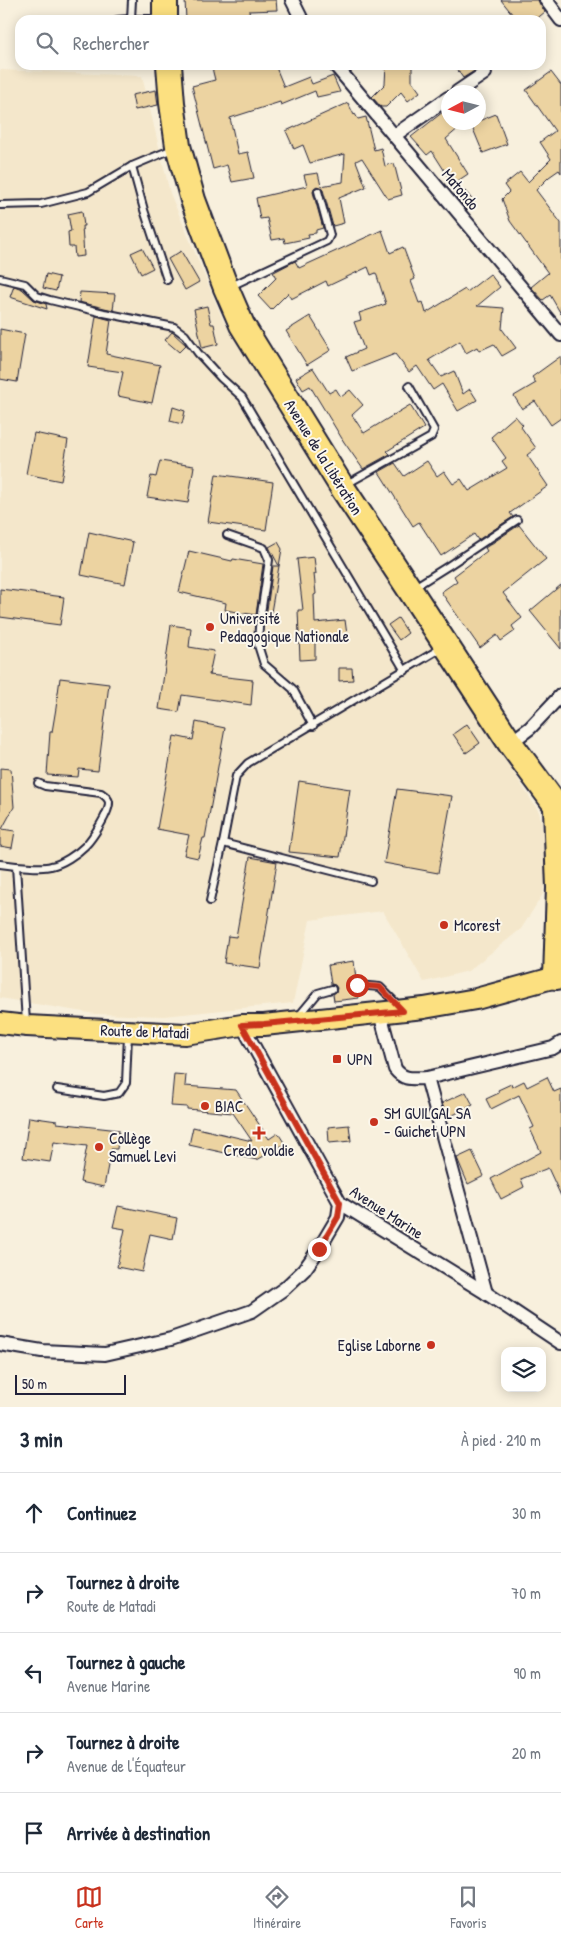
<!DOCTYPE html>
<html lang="fr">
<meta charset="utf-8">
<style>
:root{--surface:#fff;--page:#f2f2f3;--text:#1f2937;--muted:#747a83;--line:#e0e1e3;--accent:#c8321e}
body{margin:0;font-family:"Patrick Hand",sans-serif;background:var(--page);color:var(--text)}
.controls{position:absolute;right:15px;bottom:15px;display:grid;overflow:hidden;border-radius:10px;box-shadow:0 2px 12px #0003}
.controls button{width:45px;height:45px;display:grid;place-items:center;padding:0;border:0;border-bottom:1px solid var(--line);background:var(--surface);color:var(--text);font:25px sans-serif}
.compass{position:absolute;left:441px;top:85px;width:45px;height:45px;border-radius:50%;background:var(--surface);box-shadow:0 2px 12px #0003;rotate:263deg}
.scale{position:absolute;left:15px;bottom:12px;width:111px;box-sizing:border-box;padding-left:5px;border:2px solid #22223b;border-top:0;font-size:14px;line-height:18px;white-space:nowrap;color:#22223b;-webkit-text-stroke:4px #fbf7ec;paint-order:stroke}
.stop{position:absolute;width:15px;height:15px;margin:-11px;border:4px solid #c8321e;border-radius:50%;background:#fff}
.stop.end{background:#c8321e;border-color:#fff;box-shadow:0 1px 5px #0008}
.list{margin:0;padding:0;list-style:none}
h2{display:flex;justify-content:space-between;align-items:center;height:65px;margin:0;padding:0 20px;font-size:21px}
h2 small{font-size:16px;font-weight:400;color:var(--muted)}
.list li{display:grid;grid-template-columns:32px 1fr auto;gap:15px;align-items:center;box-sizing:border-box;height:80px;padding:0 20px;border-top:1px solid var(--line)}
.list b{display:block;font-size:19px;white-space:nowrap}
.list p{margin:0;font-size:16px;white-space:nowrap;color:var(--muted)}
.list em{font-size:16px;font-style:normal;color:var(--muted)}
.icon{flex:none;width:28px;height:28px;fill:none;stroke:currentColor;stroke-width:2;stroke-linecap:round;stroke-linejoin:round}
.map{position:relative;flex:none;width:561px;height:1407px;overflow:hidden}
.search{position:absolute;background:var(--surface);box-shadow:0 2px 12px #0003;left:15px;right:15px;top:15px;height:55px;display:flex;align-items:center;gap:12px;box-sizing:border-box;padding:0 18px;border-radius:15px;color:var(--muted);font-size:19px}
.sheet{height:465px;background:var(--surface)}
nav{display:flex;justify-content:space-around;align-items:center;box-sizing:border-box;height:70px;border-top:1px solid var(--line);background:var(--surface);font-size:14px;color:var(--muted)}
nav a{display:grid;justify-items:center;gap:2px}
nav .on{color:var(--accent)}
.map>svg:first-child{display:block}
.built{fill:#f4e7cb}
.building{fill:#ecd3a1;stroke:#22223b}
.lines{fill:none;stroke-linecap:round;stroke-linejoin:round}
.lane-casing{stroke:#22223b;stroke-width:10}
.street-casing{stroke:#22223b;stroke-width:16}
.primary-casing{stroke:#22223b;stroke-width:24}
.highway-casing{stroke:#22223b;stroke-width:28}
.lane{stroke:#fbf7ec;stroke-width:6}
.street{stroke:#fbf7ec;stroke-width:12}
.primary{stroke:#fce080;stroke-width:20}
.highway{stroke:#fce080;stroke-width:24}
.route{stroke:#c8321e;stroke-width:6}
.poi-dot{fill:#c8321e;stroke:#fbf7ec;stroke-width:2}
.labels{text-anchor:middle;stroke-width:4;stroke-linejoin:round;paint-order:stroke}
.street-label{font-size:16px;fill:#22223b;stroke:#fbf7ec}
.poi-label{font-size:16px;fill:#22223b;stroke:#fbf7ec;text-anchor:start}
</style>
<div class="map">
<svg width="561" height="1407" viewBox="0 0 561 1407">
<rect width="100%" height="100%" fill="#f8f0dd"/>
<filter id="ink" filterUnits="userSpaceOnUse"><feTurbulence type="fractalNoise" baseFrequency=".02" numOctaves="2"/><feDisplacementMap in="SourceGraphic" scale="10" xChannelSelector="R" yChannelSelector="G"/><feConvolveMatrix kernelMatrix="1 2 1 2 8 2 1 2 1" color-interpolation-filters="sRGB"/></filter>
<g filter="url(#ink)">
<polygon class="built" points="0,70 142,76 170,193 223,320 539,812 549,854 543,894 521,929 468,971 424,982 383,911 310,920 293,1003 164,1016 95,1014 0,998"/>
<g class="building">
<polygon points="185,0 276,0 277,10 249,11 250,20 186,20"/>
<polygon points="501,0 538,0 545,12 535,20 517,20"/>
<polygon points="223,65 275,65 284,87 309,77 312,84 333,76 340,92 317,97 315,91 281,105 280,102 230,118 238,154 248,152 254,178 232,182 227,165 213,169 192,86 215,80 212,68"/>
<polygon points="386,65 412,65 412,81 420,92 408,101 401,92 386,107 381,107 372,97 385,84"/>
<polygon points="454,65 484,65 463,78"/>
<polygon points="551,72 561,85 561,173 559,170 549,177 536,190 561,223 561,314 550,295 543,300 531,287 548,273 510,221 502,199 509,192 504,185 520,172 528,182 551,159 540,142 555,131 526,90"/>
<polygon points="156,90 158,105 135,110 132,95"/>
<polygon points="348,103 354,115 355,114 358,119 366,117 374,150 381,148 385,166 394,163 402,195 388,199 362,158 356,161 366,187 339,198 344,223 333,226 323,190 317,186 314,188 313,192 323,228 316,230 316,233 308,234 309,238 285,243 284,238 272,240 267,218 260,219 256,198 307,186 304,175 318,173 321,186 343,182 345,154 310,163 303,145 294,149 286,131"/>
<polygon points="448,108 448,122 466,122 446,139 468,174 453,184 432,151 427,155 411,137"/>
<polygon points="496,114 507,144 483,153 471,124"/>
<polygon points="465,191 475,203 467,210 457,198"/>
<polygon points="82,211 84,226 82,226 84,256 75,257 74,247 69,247 68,232 71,231 68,214"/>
<polygon points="382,230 390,253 403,247 415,279 411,281 419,303 423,302 426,313 465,289 467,292 490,274 500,287 477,306 504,308 502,329 516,348 502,356 494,344 479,351 477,347 466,353 460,341 429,360 441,377 454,371 463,394 470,389 477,400 458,411 442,384 433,390 417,366 409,372 395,354 352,371 346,357 364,349 354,322 361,320 359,313 386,304 376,273 371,275 368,267 328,286 326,281 291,299 288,293 271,310 258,296 276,278 273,272 274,272 295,261 299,268"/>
<polygon points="142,248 153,268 141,274 131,253"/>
<polygon points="181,251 199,282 185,290 168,259"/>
<polygon points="46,274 59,277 56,291 43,288"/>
<polygon points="14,286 22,289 34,300 46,304 47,309 10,297"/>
<polygon points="80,292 115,294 113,310 79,302"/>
<polygon points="207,306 211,324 214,324 218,344 202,348 194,309"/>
<polygon points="96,316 111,320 106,354 160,365 152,403 118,396 123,372 88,367"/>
<polygon points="310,316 331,350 307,365 286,331"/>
<polygon points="0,329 25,334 17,382 0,379"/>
<polygon points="172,332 186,345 179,352 165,340"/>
<polygon points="561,356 561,418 551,425 535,401 522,409 514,396 536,383 532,377"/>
<polygon points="313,368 329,393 336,389 341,397 350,390 363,405 352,415 364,433 410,405 424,428 387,451 390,454 363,469 344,442 310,386 303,390 296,378"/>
<polygon points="173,407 185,411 182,424 170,421"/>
<polygon points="515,416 523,425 521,427 536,448 527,455 548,486 510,513 513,517 478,540 474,534 441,556 419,522 413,526 379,472 395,463 404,476 427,461 437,476 444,471 453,484 461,479 469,491 507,468 502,461 506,458 491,437"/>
<polygon points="34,433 68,440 61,481 26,474"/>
<polygon points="160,461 194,466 188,503 147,497 151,476 156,477"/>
<polygon points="216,474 273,482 266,530 208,522"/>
<polygon points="519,525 546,559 503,593 522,618 512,626 515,631 501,641 497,635 480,648 441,592 457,581 454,576 487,551 485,548"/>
<polygon points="89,532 133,542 125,584 81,575"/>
<polygon points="278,542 282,549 279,566 269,547"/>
<polygon points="189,551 232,561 233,559 263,564 256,615 225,610 226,603 179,592"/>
<polygon points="314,557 316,574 314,574 316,594 314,595 315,623 345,620 347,635 315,638 315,659 300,660 298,610 303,610 297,559"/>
<polygon points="273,566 279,566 270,618 266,617"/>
<polygon points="561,585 561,649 530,611"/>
<polygon points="0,589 64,597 60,625 0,617"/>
<polygon points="398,618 408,633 399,640 388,625"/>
<polygon points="171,625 191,628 189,647 214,651 209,675 253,680 251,705 182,695 179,712 159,709"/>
<polygon points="339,668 352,668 353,680 339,681"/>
<polygon points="60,678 109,684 98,771 79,769 78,777 47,775 50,732 52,732 56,708"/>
<polygon points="196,722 225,728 205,838 203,838 198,858 184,855 189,835 157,829 174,736 193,740"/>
<polygon points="467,724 480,743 466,753 453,734"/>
<polygon points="0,768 11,769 14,807 2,829 15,831 12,848 0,846"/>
<polygon points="299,781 350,789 340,857 289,852"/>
<polygon points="397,789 452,796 438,873 384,863"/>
<polygon points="250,857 277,862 260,968 224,963 228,936 236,937"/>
<polygon points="354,961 356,980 352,985 354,989 358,990 359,998 334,1001 333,994 336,992 337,988 335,985 331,984 328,965"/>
<polygon points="174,1074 186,1075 185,1086 236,1090 269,1139 278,1133 285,1144 257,1160 189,1145 193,1127 252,1141 233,1113 187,1109 187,1107 171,1106"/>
<polygon points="547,1077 554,1092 561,1089 561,1196 548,1168 521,1179 524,1187 501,1199 491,1179 541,1152 530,1129 534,1127 519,1095 491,1109 486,1099 499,1093 498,1090 511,1084 512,1087 524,1081 527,1087"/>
<polygon points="466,1092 473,1105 447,1118 442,1103"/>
<polygon points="29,1117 57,1121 57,1123 119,1130 117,1149 111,1149 104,1187 80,1182 87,1146 54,1142 50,1162 23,1158"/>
<polygon points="349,1125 351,1141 329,1143 328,1127"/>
<polygon points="472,1151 484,1176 468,1184 457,1158"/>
<polygon points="118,1206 177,1218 173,1239 150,1234 142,1272 117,1267 125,1229 113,1227"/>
</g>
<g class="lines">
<defs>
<g id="lane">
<polyline points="132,0 131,19 162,19"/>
<polyline points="117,20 131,19"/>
<polyline points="132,166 144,210 167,280"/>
<polyline points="0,205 41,204 88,192 132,166 175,148"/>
<polyline points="0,278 25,284 37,296 50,300 104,313 174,327 185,335 198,353 221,378 242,397 405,671"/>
<polyline points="229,287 327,241 330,235 318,191"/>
<polyline points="345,485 431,437 434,430 409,386"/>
<polyline points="227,535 264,548 269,560 259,627 258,645 264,664 293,689 313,726"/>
<polyline points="413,588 448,566 517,520"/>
<polyline points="223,843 371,881"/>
<polyline points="0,864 16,866 26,1022"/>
<path d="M16,866C27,866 41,869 51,866C62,864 77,854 85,846C92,839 110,812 109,802C108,798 104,795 101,793L45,786L38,783"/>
<polyline points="210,901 223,843 236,776 248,763 443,647"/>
<polyline points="357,985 380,987 399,1006"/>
<polyline points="298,1017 318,993 332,989"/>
<polyline points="57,1089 104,1096 119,1093 126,1083 128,1035"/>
</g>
<g id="street">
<polyline points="292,0 302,20"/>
<polyline points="546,0 561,20"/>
<polyline points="335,65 561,335"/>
<polyline points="457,92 485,73"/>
<polyline points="395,135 448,98"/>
<polyline points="510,743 530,728 561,695"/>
<path d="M380,1013L395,1069C404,1081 413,1078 427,1078L553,1048L561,1043"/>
<polyline points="242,1025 340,1203 486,1293 561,1343"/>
<polyline points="427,1078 486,1293"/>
<polyline points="0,1344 42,1351 105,1354 171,1339 252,1311 285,1288 304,1270 319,1249 338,1217 340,1203"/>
</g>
<polyline id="primary" points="0,1023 27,1026 185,1034 242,1025 264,1025 424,1008 476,999 556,977"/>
<g id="highway">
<polyline points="165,20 165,0"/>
<polyline points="169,65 172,103 178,146 193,200 226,288 242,325 342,487 410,590 510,743 561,812"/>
<polyline points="556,808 559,888 556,977 561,976"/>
</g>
</defs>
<use href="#lane" class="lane-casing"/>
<use href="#street" class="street-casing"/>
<use href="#primary" class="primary-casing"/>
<use href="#highway" class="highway-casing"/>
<use href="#lane" class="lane"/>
<use href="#street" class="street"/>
<use href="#primary" class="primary"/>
<use href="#highway" class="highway"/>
</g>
</g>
<g class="lines" filter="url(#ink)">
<polyline class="route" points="319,1249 338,1217 340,1203 242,1025 264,1024 403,1011 380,987 357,985"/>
</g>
<g class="poi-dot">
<circle cx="210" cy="627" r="5"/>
<circle cx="444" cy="925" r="5"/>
<rect x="332" y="1054" width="10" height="10" rx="2.5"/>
<circle cx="205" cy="1106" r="5"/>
<circle cx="374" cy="1122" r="5"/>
<path d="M256.5 1125.5h5v5h5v5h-5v5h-5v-5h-5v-5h5z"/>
<circle cx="99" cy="1147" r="5"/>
<circle cx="431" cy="1345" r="5"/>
</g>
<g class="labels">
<g class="street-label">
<text transform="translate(461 189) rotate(50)" y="6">Matondo</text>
<text transform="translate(324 457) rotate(58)" y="6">Avenue de la Libération</text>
<text transform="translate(145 1031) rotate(2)" y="6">Route de Matadi</text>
<text transform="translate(387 1212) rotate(33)" y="6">Avenue Marine</text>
</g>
<g class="poi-label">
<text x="220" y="624">Université<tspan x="220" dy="18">Pedagogique Nationale</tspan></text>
<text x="454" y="931">Mcorest</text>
<text x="347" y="1065">UPN</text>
<text x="215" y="1112">BIAC</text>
<text x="384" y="1119">SM GUILGAL SA<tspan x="384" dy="18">- Guichet UPN</tspan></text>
<text x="109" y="1144">Collège<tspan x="109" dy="18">Samuel Levi</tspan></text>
<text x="259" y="1156" text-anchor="middle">Credo voldie</text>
<text x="421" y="1351" text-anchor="end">Eglise Laborne</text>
</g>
</g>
</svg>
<div class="controls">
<button><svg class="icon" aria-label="layers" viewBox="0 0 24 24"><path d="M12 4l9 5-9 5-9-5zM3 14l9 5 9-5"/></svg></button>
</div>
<svg class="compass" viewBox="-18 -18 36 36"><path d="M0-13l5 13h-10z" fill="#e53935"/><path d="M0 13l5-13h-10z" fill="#747a83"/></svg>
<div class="scale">50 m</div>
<div class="stop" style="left:357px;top:985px"></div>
<div class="stop end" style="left:319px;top:1249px"></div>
<div class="search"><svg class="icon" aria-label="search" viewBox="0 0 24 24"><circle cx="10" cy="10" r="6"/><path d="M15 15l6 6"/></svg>Rechercher</div>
</div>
<section class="sheet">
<h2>3 min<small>À pied · 210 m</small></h2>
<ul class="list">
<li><svg class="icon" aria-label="ahead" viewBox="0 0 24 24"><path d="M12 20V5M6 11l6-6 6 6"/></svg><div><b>Continuez</b></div><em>30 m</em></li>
<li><svg class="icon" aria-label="right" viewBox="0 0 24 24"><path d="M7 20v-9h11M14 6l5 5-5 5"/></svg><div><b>Tournez à droite</b><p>Route de Matadi</p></div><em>70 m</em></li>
<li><svg class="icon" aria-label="left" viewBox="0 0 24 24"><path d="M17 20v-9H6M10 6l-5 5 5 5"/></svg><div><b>Tournez à gauche</b><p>Avenue Marine</p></div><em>90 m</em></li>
<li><svg class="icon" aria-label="right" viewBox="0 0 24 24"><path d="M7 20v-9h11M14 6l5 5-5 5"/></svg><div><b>Tournez à droite</b><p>Avenue de l'Équateur</p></div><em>20 m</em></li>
<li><svg class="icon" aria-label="arrive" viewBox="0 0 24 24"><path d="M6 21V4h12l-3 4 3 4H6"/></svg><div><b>Arrivée à destination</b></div></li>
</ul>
</section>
<nav>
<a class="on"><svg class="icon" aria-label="map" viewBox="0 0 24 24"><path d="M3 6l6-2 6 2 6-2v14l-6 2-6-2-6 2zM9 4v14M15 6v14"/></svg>Carte</a>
<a><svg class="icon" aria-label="directions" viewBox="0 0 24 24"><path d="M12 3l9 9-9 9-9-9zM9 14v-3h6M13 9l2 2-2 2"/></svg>Itinéraire</a>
<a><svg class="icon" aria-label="saved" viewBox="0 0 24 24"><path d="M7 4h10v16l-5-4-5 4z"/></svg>Favoris</a>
</nav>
